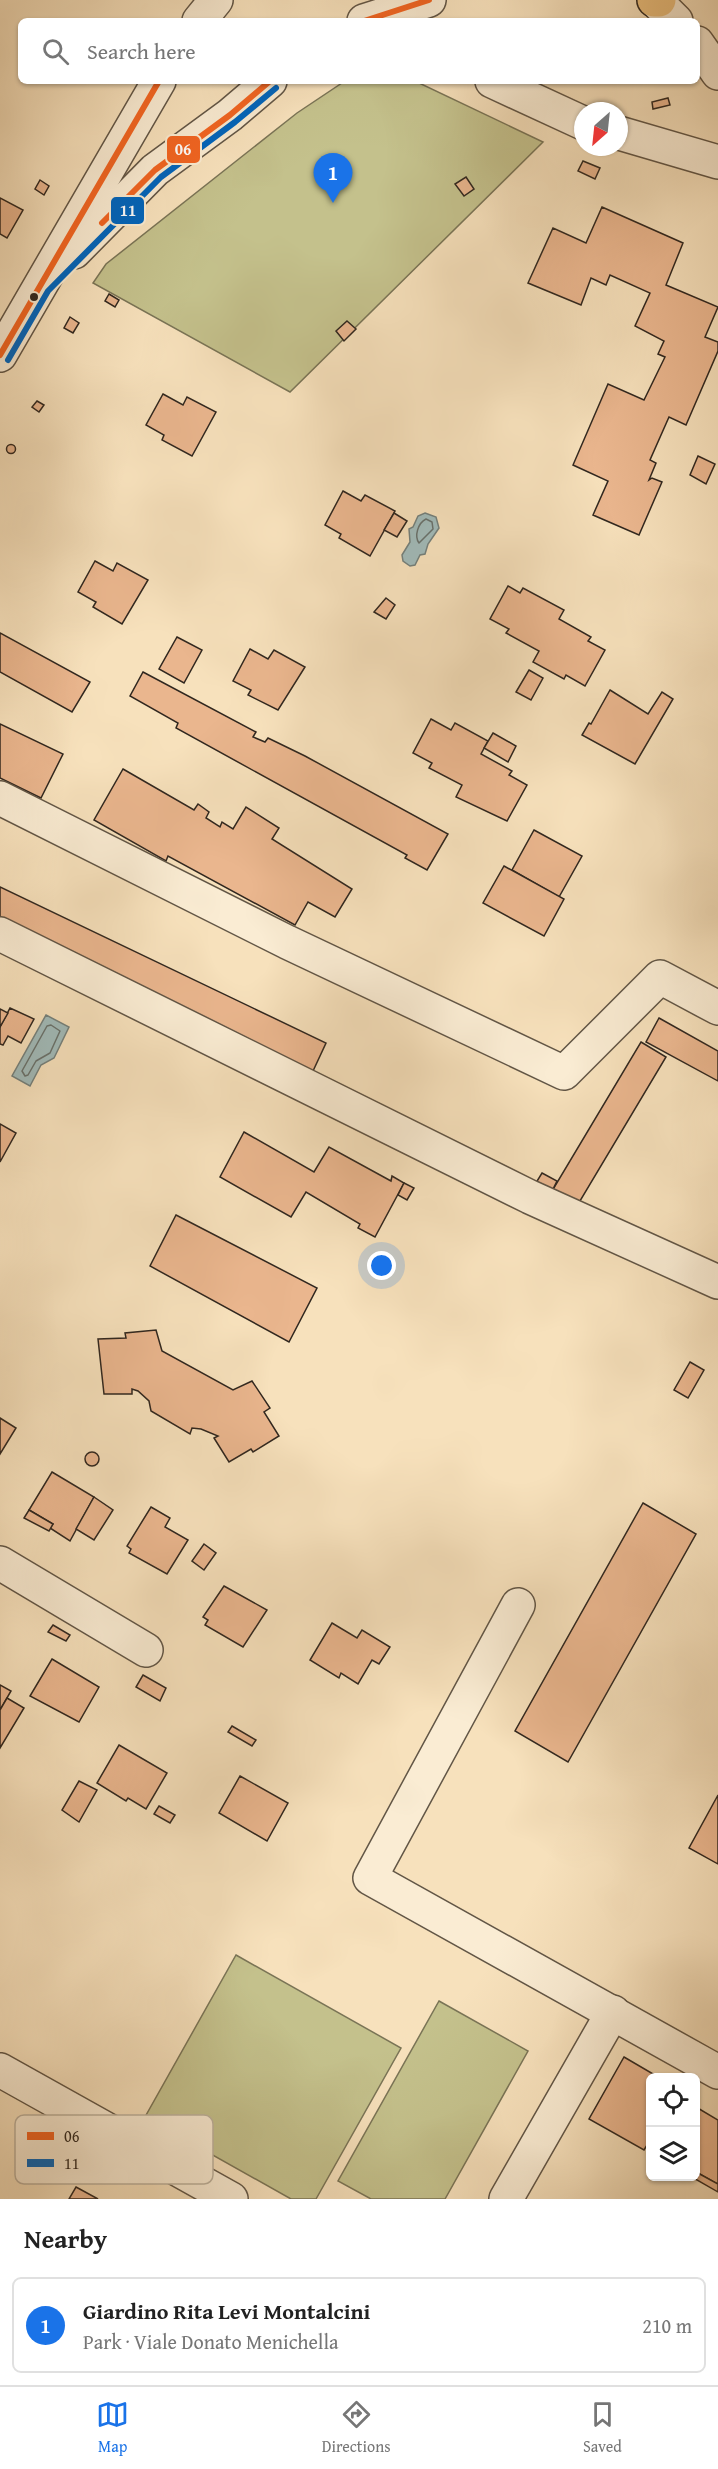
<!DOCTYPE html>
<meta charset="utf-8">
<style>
:root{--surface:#fff;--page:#f2f2f2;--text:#222;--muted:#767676;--line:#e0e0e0;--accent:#1a73e8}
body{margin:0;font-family:"Gentium Book Plus",serif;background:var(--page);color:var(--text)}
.controls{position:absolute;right:18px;bottom:18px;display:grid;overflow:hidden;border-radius:9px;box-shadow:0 2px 4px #0004}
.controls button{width:54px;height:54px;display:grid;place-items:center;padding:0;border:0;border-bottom:2px solid var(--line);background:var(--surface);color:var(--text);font:30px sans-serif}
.compass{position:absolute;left:574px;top:102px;width:54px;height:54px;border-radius:50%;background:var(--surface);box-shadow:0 2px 4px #0004;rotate:207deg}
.you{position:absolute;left:382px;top:1266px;width:21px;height:21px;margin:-15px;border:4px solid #fff;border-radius:50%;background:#1a73e8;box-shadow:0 0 0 9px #1a73e833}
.badge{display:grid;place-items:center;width:39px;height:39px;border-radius:50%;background:var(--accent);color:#fff;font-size:20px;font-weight:700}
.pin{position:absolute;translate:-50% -50px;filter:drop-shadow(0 2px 3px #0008)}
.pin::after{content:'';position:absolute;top:32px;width:21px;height:18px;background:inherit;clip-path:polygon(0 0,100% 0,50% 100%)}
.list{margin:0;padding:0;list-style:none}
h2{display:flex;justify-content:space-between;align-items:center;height:78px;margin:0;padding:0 24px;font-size:26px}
h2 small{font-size:20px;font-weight:400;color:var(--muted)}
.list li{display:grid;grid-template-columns:39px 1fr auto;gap:18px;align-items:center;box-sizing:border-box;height:96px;margin:0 12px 12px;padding:0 12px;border:2px solid var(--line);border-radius:9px}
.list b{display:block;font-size:22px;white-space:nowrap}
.list p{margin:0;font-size:20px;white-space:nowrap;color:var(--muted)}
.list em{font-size:20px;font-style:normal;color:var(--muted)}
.icon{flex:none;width:33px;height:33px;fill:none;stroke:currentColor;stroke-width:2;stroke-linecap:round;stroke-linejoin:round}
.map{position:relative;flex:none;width:718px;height:2199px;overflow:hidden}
.search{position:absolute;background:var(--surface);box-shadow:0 2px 4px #0004;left:18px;right:18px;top:18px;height:66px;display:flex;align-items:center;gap:15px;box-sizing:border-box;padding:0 21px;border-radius:9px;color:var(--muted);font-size:22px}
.sheet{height:186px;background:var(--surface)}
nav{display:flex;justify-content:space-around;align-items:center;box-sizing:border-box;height:84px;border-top:2px solid var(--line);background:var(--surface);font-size:16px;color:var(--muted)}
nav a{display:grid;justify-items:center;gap:3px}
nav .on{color:var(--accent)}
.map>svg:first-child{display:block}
.green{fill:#c4c18c;stroke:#7a7456;stroke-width:1.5}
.water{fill:#a1bbba;stroke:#74807c;stroke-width:1.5}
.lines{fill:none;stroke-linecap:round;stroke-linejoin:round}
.shore{stroke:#68716c;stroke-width:1.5}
.building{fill:#eab68e;stroke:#30271f;stroke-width:1.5}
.minor-casing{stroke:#625646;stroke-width:36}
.major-casing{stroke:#30271f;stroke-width:36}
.minor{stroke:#faecd3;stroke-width:33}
.major{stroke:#ecc07e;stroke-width:33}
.bus-1-casing{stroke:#faecd3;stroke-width:10}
.bus-2-casing{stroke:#faecd3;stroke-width:10}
.bus-1{stroke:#f26522;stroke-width:6}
.bus-2{stroke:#0065bd;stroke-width:6}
.bus-dot{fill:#30271f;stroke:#faecd3;stroke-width:2}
.key{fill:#faecd3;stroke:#bdb19d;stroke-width:1.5}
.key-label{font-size:16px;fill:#30271f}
.line-badge{stroke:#faecd3;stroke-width:2}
.badge-label{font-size:16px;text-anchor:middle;font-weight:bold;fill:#fff}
</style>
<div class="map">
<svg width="718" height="2199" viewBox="0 0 718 2199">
<rect width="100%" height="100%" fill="#f7e1bc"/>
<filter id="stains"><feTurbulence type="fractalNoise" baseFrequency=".00333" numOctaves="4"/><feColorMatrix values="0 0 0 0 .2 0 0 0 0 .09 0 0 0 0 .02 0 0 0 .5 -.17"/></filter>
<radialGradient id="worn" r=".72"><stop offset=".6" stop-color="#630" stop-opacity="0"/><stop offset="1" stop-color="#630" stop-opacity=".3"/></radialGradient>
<g class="green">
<polygon points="345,81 415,81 543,142 290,392 93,283 106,264 297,113"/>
<polygon points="236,1955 401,2048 316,2199 291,2199 145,2117"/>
<polygon points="439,2001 528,2051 445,2199 371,2199 338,2181"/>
</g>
<g class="water">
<polygon points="425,513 436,517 439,528 428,544 425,554 420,555 415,565 410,566 403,561 402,555 410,542 409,529 413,527 418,516"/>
<polygon points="46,1015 69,1027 54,1058 41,1065 30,1086 12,1076"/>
</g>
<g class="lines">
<g class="shore">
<path d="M426,519L432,522L433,529L419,543C414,536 418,523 426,519Z"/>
<polygon points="51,1025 60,1031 50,1053 36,1061 28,1075 25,1076 22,1071 47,1026"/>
</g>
</g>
<g class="building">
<polygon points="668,98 670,105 653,109 652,102"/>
<polygon points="583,161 600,168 595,179 578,171"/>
<polygon points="466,177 474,189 464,196 455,184"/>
<polygon points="40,180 49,186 44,195 35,189"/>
<polygon points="0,198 23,210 7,238 0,234"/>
<polygon points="602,207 683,243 666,285 718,307 705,337 718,342 718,351 686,425 669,417 650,460 656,463 649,480 652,478 662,482 639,535 593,515 608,481 573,465 608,384 644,400 665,357 658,354 664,341 635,326 650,293 610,275 606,285 591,278 581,305 528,283 553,228 586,243"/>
<polygon points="109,294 119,300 115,307 105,301"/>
<polygon points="70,317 79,323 73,333 64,328"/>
<polygon points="347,321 356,329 344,341 336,331"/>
<polygon points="163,394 183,405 187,397 216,412 192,456 162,440 164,435 146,425"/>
<polygon points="37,401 44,405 39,412 32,407"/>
<circle cx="11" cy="449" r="4.5"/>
<polygon points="698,456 715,464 706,484 690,475"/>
<polygon points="343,491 361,501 365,495 395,511 370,556 339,538 341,534 325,525"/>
<polygon points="394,513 407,521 397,537 384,530"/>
<polygon points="95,561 113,571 117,563 148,580 122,624 93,607 96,602 78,592"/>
<polygon points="508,586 520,593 523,588 564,610 559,619 591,637 588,641 605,650 585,686 566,675 564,679 533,662 539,651 506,633 509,629 490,619"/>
<polygon points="386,598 395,605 386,619 374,612"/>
<polygon points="0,633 90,682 72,712 0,672"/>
<polygon points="177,637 202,650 184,683 159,669"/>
<polygon points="250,649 268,659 274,650 305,667 278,710 248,695 251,690 233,681"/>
<polygon points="529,670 543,678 531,700 516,692"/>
<polygon points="143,672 256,732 253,737 265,742 268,738 305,756 448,834 427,870 405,858 407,855 176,728 178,723 130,696"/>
<polygon points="610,690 648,714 662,692 673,699 635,764 582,735 589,723 591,724"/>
<polygon points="431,719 451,730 455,723 488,741 481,754 512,771 509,775 527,785 507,821 456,797 462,785 429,768 432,763 413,753"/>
<polygon points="0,724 63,754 41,798 0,778"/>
<polygon points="493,733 516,746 508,762 484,748"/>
<polygon points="123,769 194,810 198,804 209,812 206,818 220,827 222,822 233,829 246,807 279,828 272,839 352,889 335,917 308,902 295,925 168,856 166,861 94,820"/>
<polygon points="534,830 582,856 559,897 512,870"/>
<polygon points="504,866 564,899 544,936 483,903"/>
<polygon points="0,887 326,1043 313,1071 0,918"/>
<polygon points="10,1008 34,1019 21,1043 8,1036 3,1045 0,1044 0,1027"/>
<polygon points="0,1009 8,1013 0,1027"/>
<polygon points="659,1018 718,1051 718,1081 646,1042"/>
<polygon points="641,1042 666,1057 577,1206 552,1191"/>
<polygon points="0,1124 16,1133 0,1162"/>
<polygon points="244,1132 314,1172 329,1147 391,1181 392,1176 404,1183 375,1237 358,1228 360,1224 306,1192 291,1217 220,1177"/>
<polygon points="542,1173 557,1181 552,1191 534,1186"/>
<polygon points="404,1183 414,1188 407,1200 398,1195"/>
<polygon points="176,1215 317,1288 289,1342 150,1266"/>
<polygon points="156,1330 162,1351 233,1390 252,1381 270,1408 264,1412 279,1436 253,1452 251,1449 229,1462 214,1438 218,1436 201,1429 192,1428 190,1434 151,1411 149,1401 138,1391 132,1389 132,1394 104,1394 98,1339 126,1338 125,1333"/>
<polygon points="690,1362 704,1370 688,1398 674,1390"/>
<polygon points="0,1418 16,1428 0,1454"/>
<circle cx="92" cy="1459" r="7"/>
<polygon points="52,1472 94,1497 70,1541 50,1528 53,1524 29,1510"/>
<polygon points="94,1497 113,1510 94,1540 76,1529"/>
<polygon points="643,1503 696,1534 568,1762 515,1731"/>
<polygon points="151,1507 170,1518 165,1527 188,1540 167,1574 129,1553 131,1549 127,1546"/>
<polygon points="29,1510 53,1524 49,1531 24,1518"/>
<polygon points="204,1544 216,1553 204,1570 192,1561"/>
<polygon points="224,1586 267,1610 243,1647 205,1625 208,1620 203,1617"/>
<polygon points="332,1623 357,1638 362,1630 390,1647 379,1664 372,1660 358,1684 341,1673 339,1678 310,1660"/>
<polygon points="53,1625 70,1635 66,1641 48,1632"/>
<polygon points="52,1659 99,1687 79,1722 30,1696"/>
<polygon points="143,1675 166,1688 160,1701 136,1687"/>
<polygon points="0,1685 11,1691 0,1710"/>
<polygon points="7,1698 24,1708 0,1748 0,1710"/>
<polygon points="232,1726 256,1740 252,1746 228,1732"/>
<polygon points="119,1745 167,1773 146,1809 128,1798 126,1801 97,1783"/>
<polygon points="240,1776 288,1803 267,1841 219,1813"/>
<polygon points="79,1781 97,1790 79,1822 62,1810"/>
<polygon points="718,1795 718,1864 689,1848"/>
<polygon points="159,1806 175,1815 170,1823 154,1814"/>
<polygon points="624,2057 660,2078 650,2078 650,2147 647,2145 644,2150 589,2119"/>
<polygon points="696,2107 718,2120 718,2184 696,2172"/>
<polygon points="696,2172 718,2184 718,2192 690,2176 696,2176"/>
<polygon points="76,2187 98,2199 69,2199"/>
</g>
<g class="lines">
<defs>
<g id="minor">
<polyline points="655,0 676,21"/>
<polyline points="199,21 216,0"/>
<polyline points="364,21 429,0"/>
<polyline points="697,43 718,73"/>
<polyline points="492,81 583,123"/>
<polyline points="619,133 718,162"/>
<polyline points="74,252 155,170 230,115 270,81"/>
<polyline points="0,355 159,81"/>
<polyline points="0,798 287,942 564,1073 660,977 718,1008"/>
<polyline points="0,934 530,1197 718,1282"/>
<polyline points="0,1563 146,1650"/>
<polyline points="518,1605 370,1878 718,2072"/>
<polyline points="0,2070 231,2199"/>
<polyline points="506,2199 613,2012"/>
</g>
<polyline id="major" points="654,0 659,0"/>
</defs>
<use href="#minor" class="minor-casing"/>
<use href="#major" class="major-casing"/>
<use href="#minor" class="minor"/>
<use href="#major" class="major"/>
<defs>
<g id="bus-1">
<polyline points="364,21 429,0"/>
<polyline points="102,223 155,170 230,115 270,81"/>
<polyline points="0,355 159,81"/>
</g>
<polyline id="bus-2" points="8,360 48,291 161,177 235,122 276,88"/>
</defs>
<use href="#bus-1" class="bus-1-casing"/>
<use href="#bus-2" class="bus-2-casing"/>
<use href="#bus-1" class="bus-1"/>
<use href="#bus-2" class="bus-2"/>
</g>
<circle class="bus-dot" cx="34" cy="297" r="5"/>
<rect x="15" y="2115" width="198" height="69" rx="9" class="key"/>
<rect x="27" y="2132" width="27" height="8" fill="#f26522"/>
<rect x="27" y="2159" width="27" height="8" fill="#0065bd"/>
<g class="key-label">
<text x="64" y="2142">06</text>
<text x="64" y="2169">11</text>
</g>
<g class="line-badge">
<rect x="166" y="135" width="35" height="29" rx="6" fill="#f26522"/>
<rect x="110" y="196" width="35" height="29" rx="6" fill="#0065bd"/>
</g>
<g class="badge-label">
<text x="183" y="155">06</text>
<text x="128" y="216">11</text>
</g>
<rect width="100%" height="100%" filter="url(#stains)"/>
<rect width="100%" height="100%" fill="url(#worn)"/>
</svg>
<div class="controls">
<button><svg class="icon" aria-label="locate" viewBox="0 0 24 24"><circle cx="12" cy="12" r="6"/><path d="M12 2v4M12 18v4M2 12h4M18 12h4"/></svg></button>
<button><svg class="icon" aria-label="layers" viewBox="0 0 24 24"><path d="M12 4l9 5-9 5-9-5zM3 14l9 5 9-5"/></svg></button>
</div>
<svg class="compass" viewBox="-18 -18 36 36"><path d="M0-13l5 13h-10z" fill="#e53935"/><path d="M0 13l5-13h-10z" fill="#767676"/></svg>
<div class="you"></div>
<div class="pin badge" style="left:333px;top:203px">1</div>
<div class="search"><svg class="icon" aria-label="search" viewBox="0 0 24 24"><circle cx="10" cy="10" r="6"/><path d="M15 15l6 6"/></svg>Search here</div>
</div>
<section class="sheet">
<h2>Nearby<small></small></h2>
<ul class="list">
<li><span class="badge">1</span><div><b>Giardino Rita Levi Montalcini</b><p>Park · Viale Donato Menichella</p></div><em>210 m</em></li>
</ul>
</section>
<nav>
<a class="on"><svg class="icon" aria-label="map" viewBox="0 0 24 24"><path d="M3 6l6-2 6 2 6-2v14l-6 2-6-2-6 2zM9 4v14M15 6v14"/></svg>Map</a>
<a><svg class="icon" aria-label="directions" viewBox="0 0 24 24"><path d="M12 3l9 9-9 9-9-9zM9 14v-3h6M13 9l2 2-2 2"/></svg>Directions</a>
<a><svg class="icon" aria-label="saved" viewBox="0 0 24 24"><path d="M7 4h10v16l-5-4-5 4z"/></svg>Saved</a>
</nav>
